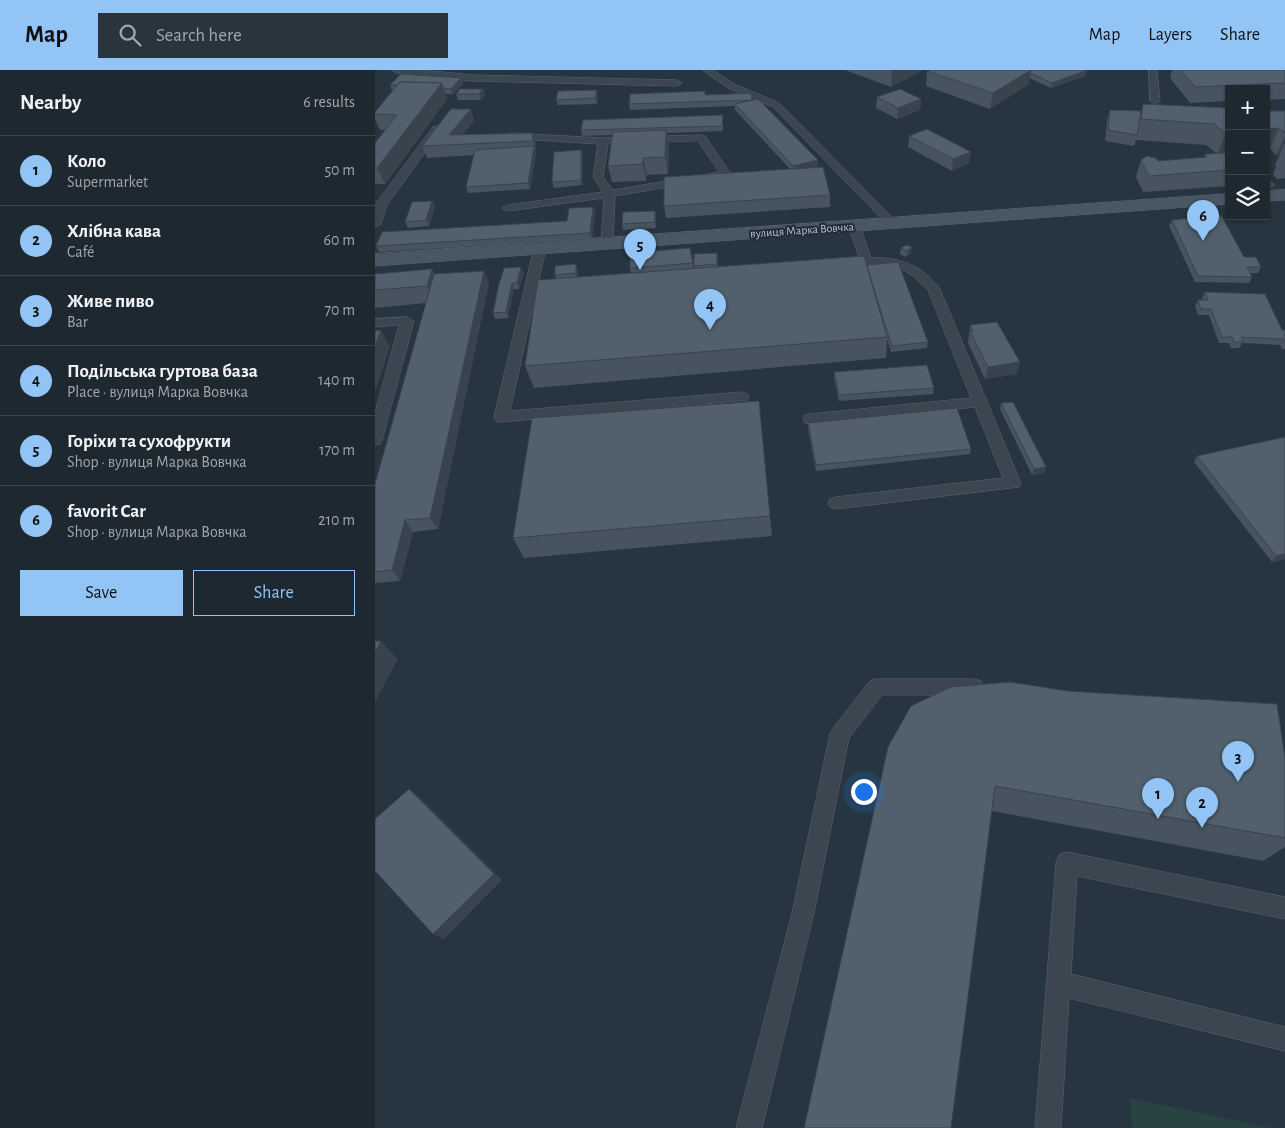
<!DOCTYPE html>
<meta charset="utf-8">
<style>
:root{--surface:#1d2831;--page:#2a343d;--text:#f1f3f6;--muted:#a0a6ab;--line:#3b444d;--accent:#92c4f5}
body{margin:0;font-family:"Alegreya Sans",sans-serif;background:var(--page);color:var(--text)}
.controls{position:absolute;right:15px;top:15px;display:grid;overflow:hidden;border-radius:0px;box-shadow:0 1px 4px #0004}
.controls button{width:45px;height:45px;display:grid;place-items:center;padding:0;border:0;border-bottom:1px solid var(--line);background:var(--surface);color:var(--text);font:25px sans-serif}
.you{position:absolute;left:488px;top:721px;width:18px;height:18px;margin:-12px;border:4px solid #fff;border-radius:50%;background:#1a73e8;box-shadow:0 0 0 8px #1a73e833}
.badge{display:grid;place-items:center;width:32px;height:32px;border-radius:50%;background:var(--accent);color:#111;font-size:16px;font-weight:700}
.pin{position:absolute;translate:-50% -41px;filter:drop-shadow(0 1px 2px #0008)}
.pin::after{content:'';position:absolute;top:26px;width:18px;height:15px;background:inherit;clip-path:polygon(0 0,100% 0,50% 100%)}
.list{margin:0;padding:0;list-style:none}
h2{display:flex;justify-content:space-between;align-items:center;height:65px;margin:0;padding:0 20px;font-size:21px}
h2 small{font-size:16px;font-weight:400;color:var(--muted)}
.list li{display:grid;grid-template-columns:32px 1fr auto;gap:15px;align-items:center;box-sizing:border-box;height:70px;padding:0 20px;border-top:1px solid var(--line)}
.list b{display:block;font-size:19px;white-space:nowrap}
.list p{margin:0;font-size:16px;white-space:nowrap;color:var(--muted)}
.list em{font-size:16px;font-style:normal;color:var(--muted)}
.actions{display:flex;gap:10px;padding:15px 20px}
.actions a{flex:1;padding:11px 0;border:1px solid var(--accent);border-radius:0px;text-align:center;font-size:18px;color:var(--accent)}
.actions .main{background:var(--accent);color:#111}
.icon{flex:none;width:28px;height:28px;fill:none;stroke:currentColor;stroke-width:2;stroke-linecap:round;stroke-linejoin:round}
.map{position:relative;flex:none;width:910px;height:1058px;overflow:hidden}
header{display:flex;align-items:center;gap:30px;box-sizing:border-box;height:70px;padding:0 25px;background:var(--accent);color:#111}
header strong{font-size:24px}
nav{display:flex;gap:28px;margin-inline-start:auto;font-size:18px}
.search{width:350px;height:45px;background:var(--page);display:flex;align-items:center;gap:12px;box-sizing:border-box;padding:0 18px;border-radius:0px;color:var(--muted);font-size:19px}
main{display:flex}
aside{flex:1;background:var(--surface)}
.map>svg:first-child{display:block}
.green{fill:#294242}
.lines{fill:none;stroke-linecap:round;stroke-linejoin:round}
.lane-casing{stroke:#59646e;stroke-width:1}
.secondary-casing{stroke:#59646e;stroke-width:1}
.lane{fill:#3b4651;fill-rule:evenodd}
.secondary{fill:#495663;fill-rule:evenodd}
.wall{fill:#47535f}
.shaded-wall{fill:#39434d}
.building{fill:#52606e;stroke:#39434d}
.labels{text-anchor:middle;stroke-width:4;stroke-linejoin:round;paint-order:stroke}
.far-street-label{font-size:12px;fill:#b8c1cb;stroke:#202b36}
</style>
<header>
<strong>Map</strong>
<div class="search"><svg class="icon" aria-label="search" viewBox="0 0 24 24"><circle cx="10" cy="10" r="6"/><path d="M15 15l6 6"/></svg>Search here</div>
<nav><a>Map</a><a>Layers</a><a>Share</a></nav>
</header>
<main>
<aside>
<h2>Nearby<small>6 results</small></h2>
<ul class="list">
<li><span class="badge">1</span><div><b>Коло</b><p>Supermarket</p></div><em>50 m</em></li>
<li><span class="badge">2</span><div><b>Хлібна кава</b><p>Café</p></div><em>60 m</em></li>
<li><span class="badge">3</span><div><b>Живе пиво</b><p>Bar</p></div><em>70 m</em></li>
<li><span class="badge">4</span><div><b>Подільська гуртова база</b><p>Place · вулиця Марка Вовчка</p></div><em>140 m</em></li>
<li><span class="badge">5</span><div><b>Горіхи та сухофрукти</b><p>Shop · вулиця Марка Вовчка</p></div><em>170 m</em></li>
<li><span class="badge">6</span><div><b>favorit Car</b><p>Shop · вулиця Марка Вовчка</p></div><em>210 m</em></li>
</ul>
<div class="actions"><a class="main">Save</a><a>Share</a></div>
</aside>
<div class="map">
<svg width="910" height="1058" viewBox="0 0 910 1058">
<rect width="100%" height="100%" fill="#273541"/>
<polygon class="green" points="755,1028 756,1028 897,1058 757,1058"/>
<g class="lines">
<defs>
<g id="lane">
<polygon points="17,0 47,0 98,5 302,10 307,13 302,16 98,11 21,3"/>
<polygon points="328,0 338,0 359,14 404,33 521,151 523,153 521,155 513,155 398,37 353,18"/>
<polygon points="774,0 782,0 785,31 780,34 775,31"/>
<polygon points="62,56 67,59 12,135 6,154 0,157 0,135 58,57"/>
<path d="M136,63L228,68L326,65L330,66L356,104L351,107L240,126L238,173L232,177L226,173L229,128L133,141L127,138L133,135L228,122L218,107L223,74L132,68L131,66ZM323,71L344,102L238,120L228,107L233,74Z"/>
<polygon points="891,109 900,115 891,120"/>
<path d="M479,153L485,156L496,188C524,186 548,196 565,219L646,413L644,417L461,439L455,437L453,433L455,429L461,427L628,408L600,337L435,354L430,353L428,349L430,345L435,344L596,328L553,220L538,206L525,198L514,195H487L473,156Z"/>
<polygon points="165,174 171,178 135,341 367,322 372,324 374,327 372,330 126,352 121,351 119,347 159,178"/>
<polygon points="32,247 39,251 7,370 5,374 0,375 0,343 24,255 0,257 0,249"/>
<polygon points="502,609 599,609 606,611 608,617 606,623 599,625 507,625 474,668 439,843 387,1058 361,1058 417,843 455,664 458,658 495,611"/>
<polygon points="692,782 910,827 910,849 702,806 696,904 910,957 910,981 694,928 686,1058 660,1058 681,793 684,785"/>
</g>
<g id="secondary">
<polygon points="910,120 910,130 891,131 891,121"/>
<polygon points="854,124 854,134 0,196 0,184"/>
</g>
</defs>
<use href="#lane" class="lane-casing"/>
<use href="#secondary" class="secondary-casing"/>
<use href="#lane" class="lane"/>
<use href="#secondary" class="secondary"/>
</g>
<g class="wall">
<polygon points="470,0 548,0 516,17"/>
<polygon points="712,0 710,6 676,18 654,8 653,15 615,39 551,16 552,1"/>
<polygon points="797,0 910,0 910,29 891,30 891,19 854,19 854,31 815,33 795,8"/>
<polygon points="86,8 88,14 78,24 70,24 72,29 10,114 0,114 0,73 10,60 5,60 0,49 0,42 18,20 17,20 15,15"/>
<polygon points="108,19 110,25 106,30 83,30 81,24"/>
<polygon points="330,25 377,31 443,90 443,96 435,98 455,125 455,137 291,148 289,136 415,99 360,40 360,36 255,40 254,34"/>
<polygon points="223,26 222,34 183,35 181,30"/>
<polygon points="502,27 546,29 545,40 522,49 501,38"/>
<polygon points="768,34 854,38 854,116 768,122 761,107 766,90 783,91 829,87 830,84 842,84 831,75 761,70 759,76 730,71 732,51 735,40 766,43"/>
<polygon points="910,41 910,108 902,109 898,104 901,97 900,95 905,84 901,85 895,78"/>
<polygon points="348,45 348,61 292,63 294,76 293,104 272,105 271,111 237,112 233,96 237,65 207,66 206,60"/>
<polygon points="99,50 88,65 157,63 161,74 161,82 155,119 93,123 91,117 99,85 52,88 47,76"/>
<polygon points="534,66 594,93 577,101 533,77"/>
<polygon points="206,80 208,86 207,115 179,118 177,112"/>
<polygon points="57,131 60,136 54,156 33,158 30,152"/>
<polygon points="218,137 220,143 217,169 4,182 1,176 192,151"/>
<polygon points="280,141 281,147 281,158 248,160 247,154"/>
<polygon points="797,150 869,187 886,197 883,203 875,203 877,207 874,213 820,212 794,156"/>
<polygon points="315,178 319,199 320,199 319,196 342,183 343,197 492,195 553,272 552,278 516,282 512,269 511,288 159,318 150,296 181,209 180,205 203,200 202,207 256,203 255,198"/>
<polygon points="526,178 536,183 531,187 525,184"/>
<polygon points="57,199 59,204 109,201 114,212 63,459 38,462 25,511 0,513 0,414 51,233 0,238 0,204"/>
<polygon points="149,203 144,219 139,219 133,248 120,249 118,243 124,214"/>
<polygon points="830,222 907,260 910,260 910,279 907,279 905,275 867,273 864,278 856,278 854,273 844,273 834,245 823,245 820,236 823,230 828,230 827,228"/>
<polygon points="595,255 642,304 610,309 593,273"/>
<polygon points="459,302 559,318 558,324 464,331 459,308"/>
<polygon points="384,331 397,466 149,488 138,468"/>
<polygon points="626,333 671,397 669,403 657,405 625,339"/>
<polygon points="433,353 596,379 595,384 441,401 433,359"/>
<polygon points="910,367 910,489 897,492 819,392 822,386"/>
<polygon points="513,677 910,688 910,777 888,791 617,741"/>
</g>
<g class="shaded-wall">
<polygon points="517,0 548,0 516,17"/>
<polygon points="656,0 653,15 615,39 618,23"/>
<polygon points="712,0 710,6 676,18 677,13"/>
<polygon points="86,8 88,14 78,24 76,19"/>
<polygon points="67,13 72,29 10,114 2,98"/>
<polygon points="108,19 110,25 106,30 104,24"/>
<polygon points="222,20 223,26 222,34 220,28"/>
<polygon points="546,29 545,40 522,49 523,38"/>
<polygon points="96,39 99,50 80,75 74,65"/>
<polygon points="904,58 895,78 891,79 891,59"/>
<polygon points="291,60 294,76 293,104 290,87"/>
<polygon points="157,63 161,74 161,82 155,119 153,113 159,76 158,71"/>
<polygon points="854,63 854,83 842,84 851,64"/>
<polygon points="910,66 910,75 909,74 905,84 901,85"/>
<polygon points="206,80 208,86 207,115 206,110"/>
<polygon points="596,82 594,93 577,101 578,89"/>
<polygon points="268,88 272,105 271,111 268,94"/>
<polygon points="443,90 443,96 418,102 418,96"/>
<polygon points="57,131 60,136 54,156 51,150"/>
<polygon points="218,137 220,143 217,169 215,163"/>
<polygon points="280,141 281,147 281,158 280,152"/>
<polygon points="537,177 536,183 531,187 532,181"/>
<polygon points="201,194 203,200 202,209 201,203"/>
<polygon points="146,197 149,203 144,219 142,213"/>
<polygon points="57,199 65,216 60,233 52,216"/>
<polygon points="109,201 114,212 63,459 55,448"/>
<polygon points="137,213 139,219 133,248 131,242"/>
<polygon points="6,260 15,277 0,321 0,276"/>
<polygon points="645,292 642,304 610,309 613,297"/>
<polygon points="671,397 669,403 657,405 659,399"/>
<polygon points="30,450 38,462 25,511 17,500"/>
<polygon points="910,484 910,489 897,492 901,486"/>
<polygon points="6,571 23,589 0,632 0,583"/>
<polygon points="34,719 44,727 127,810 69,869 58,864"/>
</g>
<g class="building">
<polygon points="554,0 656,0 618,23 552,1"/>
<polygon points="656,0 712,0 677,13 655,3"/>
<polygon points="806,0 910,0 910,13 820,17"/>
<polygon points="26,4 86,8 76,19 68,18 67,13 25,12 22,15 15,15"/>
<polygon points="25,12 67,13 2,98 0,98 0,73 22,45 0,44 0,42"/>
<polygon points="85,19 108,19 104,24 81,24"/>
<polygon points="525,19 546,29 523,38 502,27"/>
<polygon points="222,20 220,28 181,30 183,21"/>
<polygon points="330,21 330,25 376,23 377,30 254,34 255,24"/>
<polygon points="383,29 443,90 418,96 360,34"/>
<polygon points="768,34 854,38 854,63 851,64 839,54 766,49"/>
<polygon points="76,39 96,39 74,65 157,63 158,71 47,76"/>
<polygon points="735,40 766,41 762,65 733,60"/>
<polygon points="891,41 910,41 910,63 904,58 891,59"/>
<polygon points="348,45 347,56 206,60 208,50"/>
<polygon points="552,59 596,82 578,89 534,66"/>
<polygon points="291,60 290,87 268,88 268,94 233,96 238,62"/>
<polygon points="159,76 153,113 91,117 100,80"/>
<polygon points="206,80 206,110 177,112 179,82"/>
<polygon points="854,83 854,100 774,106 766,90 772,86 781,88 783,91 832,87 830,84"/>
<polygon points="448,97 455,125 289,136 289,107"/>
<polygon points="57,131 51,150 30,152 37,132"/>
<polygon points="218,137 215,163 1,176 7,162 192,151 194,138"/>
<polygon points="280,141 280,152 247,154 248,142"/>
<polygon points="846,145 869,187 881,187 886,197 872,197 877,207 823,206 797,150"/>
<polygon points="531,175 537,177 532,181 526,178"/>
<polygon points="315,178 318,193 255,198 255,183"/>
<polygon points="342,183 342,194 319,196 319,184"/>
<polygon points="489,186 512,267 150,296 163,210"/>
<polygon points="523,192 553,272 517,276 502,229 492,195"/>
<polygon points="201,194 201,203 180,205 180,196"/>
<polygon points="146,197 142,213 137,213 131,242 118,243 124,214 129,198"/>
<polygon points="57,199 52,216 0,220 0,204"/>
<polygon points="109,201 55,448 30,450 17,500 0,502 0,414 59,204"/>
<polygon points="830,222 890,224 907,260 910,260 910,272 908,269 866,267 868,272 859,272 857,267 847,267 836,239 826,239 823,230 833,230"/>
<polygon points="622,252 645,292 613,297 595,261 598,261 595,255"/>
<polygon points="6,260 0,276 0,261"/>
<polygon points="552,295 559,318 464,325 459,302"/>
<polygon points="384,331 395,446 138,468 157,348"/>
<polygon points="638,332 671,397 659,399 626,333"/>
<polygon points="582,338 596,379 441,395 433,353"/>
<polygon points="910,367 910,484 901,486 822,386"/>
<polygon points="0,571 6,571 0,583"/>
<polygon points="635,612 693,621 902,634 910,688 910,768 620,716 576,1058 429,1058 513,677 536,636 576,617"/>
<polygon points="34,719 119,804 58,864 0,801 0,749"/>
</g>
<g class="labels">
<g class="far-street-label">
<text transform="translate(427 160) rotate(-4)" y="4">вулиця Марка Вовчка</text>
</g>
</g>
</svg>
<div class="controls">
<button>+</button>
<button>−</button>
<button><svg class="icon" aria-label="layers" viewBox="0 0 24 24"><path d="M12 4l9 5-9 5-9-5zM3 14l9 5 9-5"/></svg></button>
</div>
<div class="you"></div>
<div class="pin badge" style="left:783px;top:749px">1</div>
<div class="pin badge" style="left:827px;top:758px">2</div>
<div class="pin badge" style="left:863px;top:712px">3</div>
<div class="pin badge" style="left:335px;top:260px">4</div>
<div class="pin badge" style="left:265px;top:200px">5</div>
<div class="pin badge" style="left:828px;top:171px">6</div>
</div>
</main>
